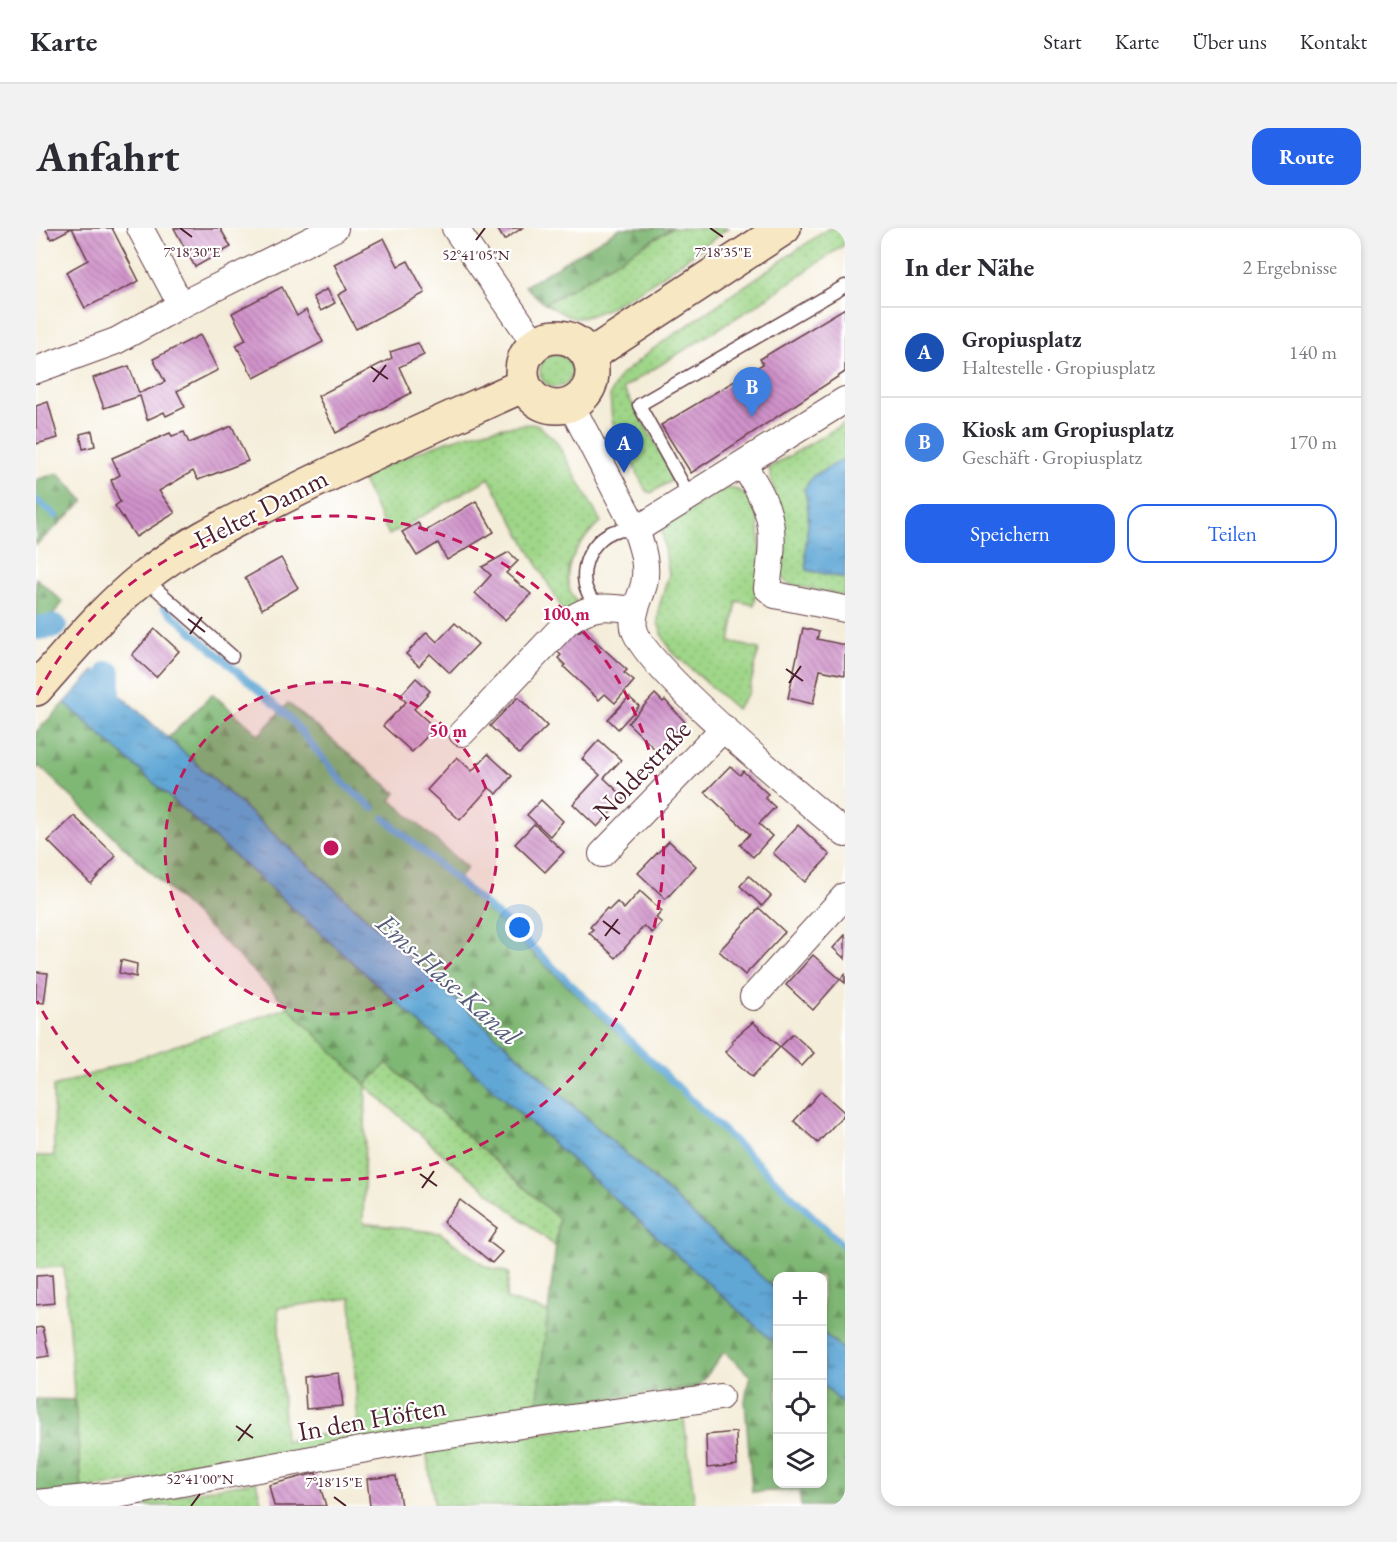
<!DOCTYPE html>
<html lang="de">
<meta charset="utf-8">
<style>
:root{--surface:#fff;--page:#f2f2f3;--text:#2b2b33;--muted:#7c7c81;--line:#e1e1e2;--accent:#2563eb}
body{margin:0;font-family:"EB Garamond",serif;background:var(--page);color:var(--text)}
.controls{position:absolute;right:18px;bottom:18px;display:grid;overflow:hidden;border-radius:12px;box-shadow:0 3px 9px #0003}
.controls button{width:54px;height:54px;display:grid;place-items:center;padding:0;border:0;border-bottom:2px solid var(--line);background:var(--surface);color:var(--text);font:30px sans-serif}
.you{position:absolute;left:484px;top:700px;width:21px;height:21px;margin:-15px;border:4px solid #fff;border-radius:50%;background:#1a73e8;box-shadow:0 0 0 9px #1a73e833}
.badge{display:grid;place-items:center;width:39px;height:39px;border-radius:50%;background:var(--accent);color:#fff;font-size:20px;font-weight:700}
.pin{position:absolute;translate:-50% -50px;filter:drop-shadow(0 2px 3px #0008)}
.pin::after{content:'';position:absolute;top:32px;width:21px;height:18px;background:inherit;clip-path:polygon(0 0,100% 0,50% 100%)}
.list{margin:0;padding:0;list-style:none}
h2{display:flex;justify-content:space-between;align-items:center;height:78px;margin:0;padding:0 24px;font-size:26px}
h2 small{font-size:20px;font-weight:400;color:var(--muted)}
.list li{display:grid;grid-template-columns:39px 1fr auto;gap:18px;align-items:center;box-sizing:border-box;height:90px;padding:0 24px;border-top:2px solid var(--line)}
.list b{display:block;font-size:22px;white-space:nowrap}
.list p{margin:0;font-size:20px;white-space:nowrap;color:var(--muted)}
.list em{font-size:20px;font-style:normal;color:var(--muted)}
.actions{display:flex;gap:12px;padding:18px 24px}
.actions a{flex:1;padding:14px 0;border:2px solid var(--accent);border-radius:18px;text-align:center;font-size:21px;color:var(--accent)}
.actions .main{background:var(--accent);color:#fff}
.icon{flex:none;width:33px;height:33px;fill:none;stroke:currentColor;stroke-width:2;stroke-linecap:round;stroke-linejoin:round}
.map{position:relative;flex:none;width:809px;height:1278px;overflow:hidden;border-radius:18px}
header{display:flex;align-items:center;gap:36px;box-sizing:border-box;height:84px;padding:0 30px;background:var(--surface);border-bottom:2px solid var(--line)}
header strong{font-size:28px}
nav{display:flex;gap:33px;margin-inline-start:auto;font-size:21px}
.intro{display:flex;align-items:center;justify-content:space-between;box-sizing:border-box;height:144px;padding:0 36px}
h1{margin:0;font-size:42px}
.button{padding:15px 27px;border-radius:18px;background:var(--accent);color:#fff;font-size:21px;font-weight:700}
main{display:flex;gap:36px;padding:0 36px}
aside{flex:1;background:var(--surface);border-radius:18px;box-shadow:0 3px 9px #0003}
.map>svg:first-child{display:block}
.grass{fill:url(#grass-dots);stroke:#747a5a;stroke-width:1.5;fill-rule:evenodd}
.forest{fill:url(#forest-firs);stroke:#646b50;stroke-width:1.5}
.water{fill:url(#water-ripples);stroke:#556380;stroke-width:1.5}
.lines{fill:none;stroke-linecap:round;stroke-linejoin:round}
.stream{stroke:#60a7d6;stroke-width:7}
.canal{stroke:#60a7d6;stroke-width:24}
.building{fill:url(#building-back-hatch)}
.lane-casing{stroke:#643e45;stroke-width:15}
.street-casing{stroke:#643e45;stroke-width:28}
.secondary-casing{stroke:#643e45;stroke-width:36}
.lane{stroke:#fff;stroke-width:12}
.street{stroke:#fff;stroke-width:26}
.secondary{stroke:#f8e7c3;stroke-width:33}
.ticks{fill:none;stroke:#4a1f2b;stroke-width:2}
.ring{fill:none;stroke:#c2185b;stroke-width:3;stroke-dasharray:10 8}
.labels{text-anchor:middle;stroke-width:4.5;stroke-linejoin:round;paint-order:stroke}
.street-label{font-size:27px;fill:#4a1f2b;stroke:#fff}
.water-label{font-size:28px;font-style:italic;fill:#545c78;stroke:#fff}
.ticks-label{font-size:15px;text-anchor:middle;fill:#4a1f2b;stroke:#fff;stroke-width:4.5;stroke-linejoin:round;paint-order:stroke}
.centre{fill:#c2185b;stroke:#fff;stroke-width:3}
.ring-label{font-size:18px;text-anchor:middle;font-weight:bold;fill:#c2185b;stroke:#fff;stroke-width:4.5;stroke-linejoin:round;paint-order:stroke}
</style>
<header>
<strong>Karte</strong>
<nav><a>Start</a><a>Karte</a><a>Über uns</a><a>Kontakt</a></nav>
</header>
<div class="intro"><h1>Anfahrt</h1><a class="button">Route</a></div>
<main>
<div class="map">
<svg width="809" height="1278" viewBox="0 0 809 1278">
<defs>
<pattern id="grass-dots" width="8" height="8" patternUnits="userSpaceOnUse" patternTransform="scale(1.5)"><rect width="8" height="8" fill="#9fd688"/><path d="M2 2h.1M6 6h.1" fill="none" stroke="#8ab776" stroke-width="1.8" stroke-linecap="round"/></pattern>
<pattern id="forest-firs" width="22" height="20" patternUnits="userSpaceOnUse" patternTransform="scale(1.5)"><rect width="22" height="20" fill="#7fb774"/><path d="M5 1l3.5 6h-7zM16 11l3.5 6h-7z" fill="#6a945f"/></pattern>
<pattern id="water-ripples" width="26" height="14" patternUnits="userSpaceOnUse" patternTransform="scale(1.5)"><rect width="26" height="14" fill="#60a7d6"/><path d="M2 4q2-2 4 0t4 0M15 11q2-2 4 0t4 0" fill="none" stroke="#5187ae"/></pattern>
<pattern id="building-back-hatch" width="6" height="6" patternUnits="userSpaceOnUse" patternTransform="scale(1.5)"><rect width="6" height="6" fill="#d093ca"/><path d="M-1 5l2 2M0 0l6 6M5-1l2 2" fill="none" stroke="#ab77a4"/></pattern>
</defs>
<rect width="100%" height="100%" fill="#fff"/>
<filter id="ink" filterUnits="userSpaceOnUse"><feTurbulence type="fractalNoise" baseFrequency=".0167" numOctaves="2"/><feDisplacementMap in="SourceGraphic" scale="12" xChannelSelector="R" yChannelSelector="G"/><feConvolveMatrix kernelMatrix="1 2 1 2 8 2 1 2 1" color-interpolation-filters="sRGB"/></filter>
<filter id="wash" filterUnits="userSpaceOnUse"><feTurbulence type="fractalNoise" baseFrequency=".008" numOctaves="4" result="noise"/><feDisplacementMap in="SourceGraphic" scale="24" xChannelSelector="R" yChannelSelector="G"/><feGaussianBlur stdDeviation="1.35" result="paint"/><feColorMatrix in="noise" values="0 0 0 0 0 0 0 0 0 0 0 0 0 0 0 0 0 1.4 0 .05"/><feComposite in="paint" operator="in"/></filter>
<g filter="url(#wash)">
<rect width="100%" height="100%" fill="#f4edd9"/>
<g class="grass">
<path d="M636,0H692C664,21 571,93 538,90C529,89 518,79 509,76Z"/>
<polygon points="793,0 809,0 809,16 719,78 587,160 640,250 615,265 610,263 576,193 574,167 583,149 614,123"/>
<circle cx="520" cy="143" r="16"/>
<path d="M809,195V230L768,261C779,293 765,312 771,342L809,350V368L752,356C732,340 745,301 741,278C739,265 735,253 733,240Z"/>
<path d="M501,196L520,213L565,294C541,315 516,348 544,378L530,388L453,250L353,307L325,250C381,222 438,198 501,196Z"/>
<polygon points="691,260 702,262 722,278 725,336 718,377 701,373 694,414 723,421 713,464 700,481 635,423 627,409 622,395 623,379 633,346 625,298"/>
<path d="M253,779L330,857L351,835L523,991L520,1019L412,931L330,858L327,995L404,1005L449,1038L473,1045L470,1071L512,1084L501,1179L663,1158L655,1166L46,1262L28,1039L0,1040V928H18L17,859ZM315,1070L322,1200L249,1213L242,1080Z"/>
<polygon points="647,1184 659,1278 399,1278 390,1222"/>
<polygon points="220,1253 226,1278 78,1278"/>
</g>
<g class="forest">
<polygon points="584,0 636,0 509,76 489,58"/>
<polygon points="22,245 48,273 0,317 0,252"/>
<polygon points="0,350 27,374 7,399 0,394"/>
<polygon points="177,466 223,507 252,475 360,565 355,572 431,640 420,653 809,1019 809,1124 787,1104 786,1048 742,1048 741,1063 132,510"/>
<polygon points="29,475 741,1117 742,1256 786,1256 787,1157 809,1178 809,1278 765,1278 763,1262 716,1264 709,1173 714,1147 688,1124 663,1158 501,1179 523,991 351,835 330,857 193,719 3,538 0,541 0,504"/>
<polygon points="0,1171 39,1172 47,1278 0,1278"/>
</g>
<g class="water">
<path d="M809,230V350L771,342C765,312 779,293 768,261L777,248Z"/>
<polygon points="58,443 741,1063 741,1117 29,475"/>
<polygon points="786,1104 809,1124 809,1178 787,1157"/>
</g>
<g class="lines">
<g class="stream">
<polyline points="0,272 20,288"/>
<polyline points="128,379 253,489 309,557 337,580"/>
<polyline points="348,590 472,696"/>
<polyline points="489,712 809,1019"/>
</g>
<g class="canal">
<polyline points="0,400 19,398"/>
<polyline points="73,445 73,483 77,487"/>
</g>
</g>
<g id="blocks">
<g class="building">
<polygon points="9,0 76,0 103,53 49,80 30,44 52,32 36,0 15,11"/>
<polygon points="138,0 184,0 195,19 159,39"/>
<polygon points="461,0 486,0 468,12"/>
<polygon points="348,10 362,38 372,33 389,65 320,101 302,67 311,62 298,36"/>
<polygon points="246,59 261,88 270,82 287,114 218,150 200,117 210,112 196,85"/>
<polygon points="291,61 299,75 285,83 277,69"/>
<polygon points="809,80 809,144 655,245 625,197 727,136 724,131"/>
<polygon points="164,107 182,142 141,163 149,179 130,188 128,184 111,192 104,168 68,180 57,150 93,138 103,165 116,160 129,154 117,131"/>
<polygon points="382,115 388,127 363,139 375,165 300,205 282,168 356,130 354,124"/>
<polygon points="12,174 22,210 0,216 0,178"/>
<polygon points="196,198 212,233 162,252 157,243 123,263 139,285 100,309 79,278 84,274 75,252 84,247 76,230 134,205 136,208 148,204 153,215"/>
<polygon points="56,203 59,218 47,221 44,206"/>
<polygon points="440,273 458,304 411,332 402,315 381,328 366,304 382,295 388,304"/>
<polygon points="473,324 482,333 470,345 495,366 469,392 439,365 455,347 446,339"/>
<polygon points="245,330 262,360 226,381 209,350"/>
<polygon points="419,395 442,416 414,445 394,426 383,438 370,426 391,404 401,414"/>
<polygon points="535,397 543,404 546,401 591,442 588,445 598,453 579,475 569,466 563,472 528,439 529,437 522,430 525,427 516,419"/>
<polygon points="767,400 783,404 781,411 809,417 809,447 784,442 777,476 752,470"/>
<polygon points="119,401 143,423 120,449 96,427"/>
<polygon points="380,450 394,463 378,481 399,500 376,524 347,498 370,474 364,468"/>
<polygon points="619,466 627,474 629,472 649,494 622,524 592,495"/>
<polygon points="482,469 511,498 483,526 454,498"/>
<polygon points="593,469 603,478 582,501 572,491"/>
<polygon points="563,512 585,532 568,550 589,570 561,599 537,576 564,547 546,531"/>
<polygon points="452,526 476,548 461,566 453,560 424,592 391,562 421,529 436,543"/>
<polygon points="694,538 704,547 707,543 732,566 729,570 739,579 723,596 736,608 717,629 704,617 714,606 669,564"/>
<polygon points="505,572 527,593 514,608 491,587"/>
<polygon points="38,588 80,628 55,656 12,613"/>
<polygon points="498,596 528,624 509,644 479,616"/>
<polygon points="762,597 794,627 769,654 737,625"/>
<polygon points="633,613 660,638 630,671 602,645"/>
<polygon points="713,648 735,668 726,678 704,658"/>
<polygon points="604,663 626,683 620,690 626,695 616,705 608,698 580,730 553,705 557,701 554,699 571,680 573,682 581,674 588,681"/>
<polygon points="723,680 749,704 709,747 683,723"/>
<polygon points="809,707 809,731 797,720"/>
<polygon points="777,727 804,751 809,746 809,755 804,751 777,782 750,757"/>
<polygon points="85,732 101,736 100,749 83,745"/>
<polygon points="0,744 12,745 8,775 0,774"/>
<polygon points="717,794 744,819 716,849 689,824 697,815 695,813"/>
<polygon points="757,806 778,825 766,838 744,819"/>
<polygon points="785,863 809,885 782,915 758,893"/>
<polygon points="424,972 461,1000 452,1013 466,1024 456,1035 407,994"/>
<polygon points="16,1047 18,1075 0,1077 0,1048"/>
<polygon points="7,1099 13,1128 0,1130 0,1100"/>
<polygon points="303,1145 307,1178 270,1181 268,1149"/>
<polygon points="700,1204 701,1237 671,1240 670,1207"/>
<polygon points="280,1245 290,1278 238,1278 233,1257"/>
<polygon points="360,1248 365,1278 334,1278 331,1251"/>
</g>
</g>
</g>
<g filter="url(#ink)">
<use href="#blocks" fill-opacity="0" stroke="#643e45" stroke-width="1.5"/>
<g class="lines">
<defs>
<g id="lane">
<polyline points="654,269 603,177 809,58"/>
<polyline points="108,350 196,428"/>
<path d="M564,378C536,360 548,316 576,304C582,301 593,303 600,302"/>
</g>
<g id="street">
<polyline points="104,0 145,77 299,0"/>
<polyline points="419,0 499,116"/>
<polyline points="0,142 80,113 145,77"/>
<path d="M535,177L600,302C606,319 612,337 608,356C605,370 595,384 598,400C606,439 771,573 809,606"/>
<path d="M707,237C740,285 739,304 731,360L739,367L809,381"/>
<polyline points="600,302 809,172"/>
<path d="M426,505L532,393C557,376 570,378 599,382"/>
<polyline points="566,626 688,500"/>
<polyline points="717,769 809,668"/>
<polyline points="0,1275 81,1267 385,1211 684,1169"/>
</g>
<g id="secondary">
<circle cx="521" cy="144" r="35"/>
<polyline points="553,128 748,0"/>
<path d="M0,461C34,423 67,382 107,350C146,318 192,296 237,274C319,232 404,195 488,157"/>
</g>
</defs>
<use href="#lane" class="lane-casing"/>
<use href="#street" class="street-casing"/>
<use href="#secondary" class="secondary-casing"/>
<use href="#lane" class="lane"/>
<use href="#street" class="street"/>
<use href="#secondary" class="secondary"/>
</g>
</g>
<path class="ticks" d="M144,0L156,9M674,0L687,9M440,12L449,0M335,139L352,151M337,154L350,137M152,391L169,404M154,406L166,389M750,441L767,453M753,455L765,438M567,693L584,706M569,708L582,691M384,946L401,958M386,960L398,943M200,1198L217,1210M202,1213L215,1196M298,1269L310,1278M155,1278L164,1266"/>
<circle cx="295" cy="620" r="166" fill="#c2185b" fill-opacity=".12"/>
<g class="ring">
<circle cx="295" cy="620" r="166"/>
<path d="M1 467A332 332 0 1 1 1 773"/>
</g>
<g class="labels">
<g class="street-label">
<text transform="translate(225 281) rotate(-27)" y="9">Helter Damm</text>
<text transform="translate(606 542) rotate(-46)" y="9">Noldestraße</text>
<text transform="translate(336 1191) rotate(-10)" y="9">In den Höften</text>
</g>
<g class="water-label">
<text transform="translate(413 751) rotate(42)" y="10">Ems-Hase-Kanal</text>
</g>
</g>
<g class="ticks-label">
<text x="156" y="29">7°18'30"E</text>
<text x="687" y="29">7°18'35"E</text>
<text x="440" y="32">52°41'05"N</text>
<text x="164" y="1256">52°41'00"N</text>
<text x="298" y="1259">7°18'15"E</text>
</g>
<circle cx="295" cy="620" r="9" class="centre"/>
<g class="ring-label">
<text x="530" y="392">100 m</text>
<text x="412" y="509">50 m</text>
</g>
</svg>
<div class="controls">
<button>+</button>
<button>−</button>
<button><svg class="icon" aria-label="locate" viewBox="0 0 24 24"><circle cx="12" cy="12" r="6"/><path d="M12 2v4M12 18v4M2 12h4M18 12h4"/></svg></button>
<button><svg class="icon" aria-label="layers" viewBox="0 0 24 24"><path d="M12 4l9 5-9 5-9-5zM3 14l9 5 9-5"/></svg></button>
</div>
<div class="you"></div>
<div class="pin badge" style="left:588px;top:245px;background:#1a4fb4">A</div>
<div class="pin badge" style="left:716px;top:189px;background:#3f7fe0">B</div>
</div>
<aside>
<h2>In der Nähe<small>2 Ergebnisse</small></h2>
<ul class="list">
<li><span class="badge" style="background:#1a4fb4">A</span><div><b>Gropiusplatz</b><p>Haltestelle · Gropiusplatz</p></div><em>140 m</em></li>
<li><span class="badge" style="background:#3f7fe0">B</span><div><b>Kiosk am Gropiusplatz</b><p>Geschäft · Gropiusplatz</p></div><em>170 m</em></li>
</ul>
<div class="actions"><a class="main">Speichern</a><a>Teilen</a></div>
</aside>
</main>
